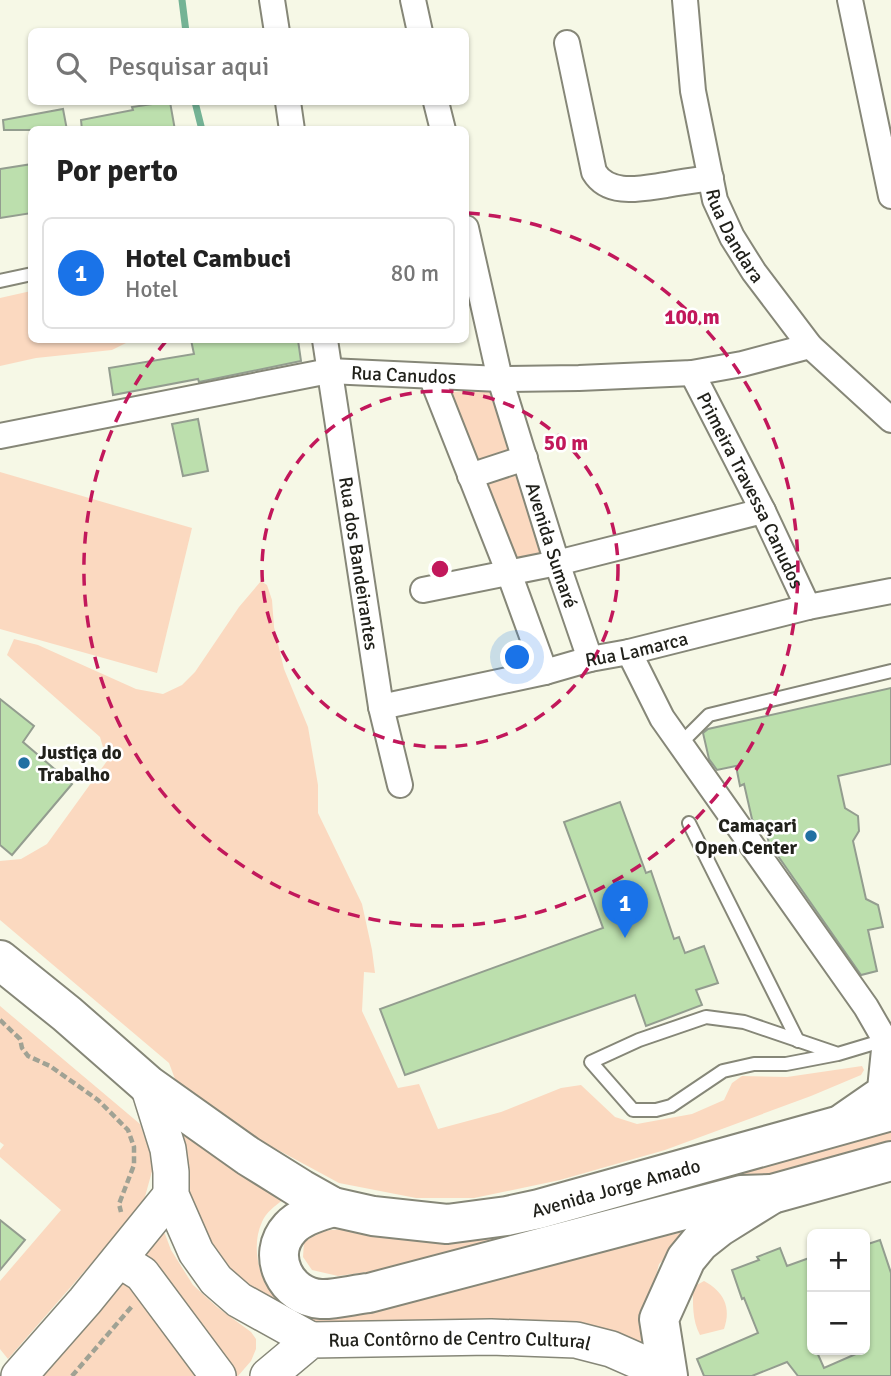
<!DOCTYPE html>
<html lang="pt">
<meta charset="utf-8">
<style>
:root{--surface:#fff;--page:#f6f6f6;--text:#222;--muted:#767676;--line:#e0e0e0;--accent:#1a73e8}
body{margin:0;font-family:Signika,sans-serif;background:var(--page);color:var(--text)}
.controls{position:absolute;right:21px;bottom:21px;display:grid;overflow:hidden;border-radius:10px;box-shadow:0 2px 5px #0004}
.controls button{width:63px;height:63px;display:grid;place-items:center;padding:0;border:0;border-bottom:2px solid var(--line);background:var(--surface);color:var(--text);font:35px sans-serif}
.you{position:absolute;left:518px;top:658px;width:24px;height:24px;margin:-18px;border:5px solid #fff;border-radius:50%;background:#1a73e8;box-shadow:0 0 0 10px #1a73e833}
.badge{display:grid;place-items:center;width:46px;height:46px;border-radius:50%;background:var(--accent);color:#fff;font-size:23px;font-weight:700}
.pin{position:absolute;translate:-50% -58px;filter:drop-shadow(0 2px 4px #0008)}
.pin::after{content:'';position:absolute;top:37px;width:24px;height:21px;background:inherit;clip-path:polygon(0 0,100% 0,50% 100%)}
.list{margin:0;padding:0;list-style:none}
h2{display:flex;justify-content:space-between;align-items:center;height:91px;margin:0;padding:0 28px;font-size:30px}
h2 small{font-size:23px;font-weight:400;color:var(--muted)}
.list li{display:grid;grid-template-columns:46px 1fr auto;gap:21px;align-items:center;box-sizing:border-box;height:112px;margin:0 14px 14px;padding:0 14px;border:2px solid var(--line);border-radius:10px}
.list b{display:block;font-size:26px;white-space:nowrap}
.list p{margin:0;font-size:23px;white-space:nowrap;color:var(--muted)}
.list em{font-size:23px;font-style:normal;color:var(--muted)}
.icon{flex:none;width:38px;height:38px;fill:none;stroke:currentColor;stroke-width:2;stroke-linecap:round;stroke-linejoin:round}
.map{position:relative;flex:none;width:891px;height:1376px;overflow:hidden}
.search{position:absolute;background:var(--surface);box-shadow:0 2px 5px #0004;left:28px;top:28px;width:441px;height:77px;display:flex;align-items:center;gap:18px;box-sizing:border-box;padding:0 24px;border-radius:10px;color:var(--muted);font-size:26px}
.panel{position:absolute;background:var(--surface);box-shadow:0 2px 5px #0004;left:28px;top:126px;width:441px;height:217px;border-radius:10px}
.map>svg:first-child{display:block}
.green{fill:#fbd9c0}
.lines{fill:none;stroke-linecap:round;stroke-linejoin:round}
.stream{stroke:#74b395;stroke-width:7}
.building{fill:#bcdfad;stroke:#939d8f;stroke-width:2}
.lane-casing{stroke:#868778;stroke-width:16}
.street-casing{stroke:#868778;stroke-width:28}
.secondary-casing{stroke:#868778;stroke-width:38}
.primary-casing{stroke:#868778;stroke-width:42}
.path{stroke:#a0a294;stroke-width:4.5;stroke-dasharray:7 3.5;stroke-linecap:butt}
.lane{stroke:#fff;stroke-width:12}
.street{stroke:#fff;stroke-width:24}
.secondary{stroke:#fff;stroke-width:35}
.primary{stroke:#fff;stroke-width:38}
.ring{fill:none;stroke:#c2185b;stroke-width:3.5;stroke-dasharray:12 9}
.poi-dot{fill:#2170a2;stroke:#fff;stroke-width:2.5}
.labels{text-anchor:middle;stroke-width:5;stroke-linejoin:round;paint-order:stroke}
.street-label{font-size:19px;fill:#21211b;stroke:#fff}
.poi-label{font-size:19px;font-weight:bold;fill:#21211b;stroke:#fff;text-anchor:start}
.centre{fill:#c2185b;stroke:#fff;stroke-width:3.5}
.ring-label{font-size:21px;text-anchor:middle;font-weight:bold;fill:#c2185b;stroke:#fff;stroke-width:5;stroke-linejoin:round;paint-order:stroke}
</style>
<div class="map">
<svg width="891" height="1376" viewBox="0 0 891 1376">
<rect width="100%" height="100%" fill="#f6f8e6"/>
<g class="green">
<polygon points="31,291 32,340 132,340 112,350 36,358 0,366 0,298"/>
<polygon points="495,389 547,557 514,564 452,392"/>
<polygon points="0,472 192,528 157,673 0,629"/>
<polygon points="261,581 267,585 272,600 274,627 284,669 308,727 318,785 318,813 362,904 372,950 375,973 364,972 362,1011 398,1088 419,1084 438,1129 501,1112 561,1088 581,1085 615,1117 637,1124 692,1114 724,1100 732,1083 742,1076 787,1077 862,1066 864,1070 861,1075 811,1096 665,1150 560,1180 474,1198 416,1198 339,1183 239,1129 188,1096 175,1079 169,1063 0,920 0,861 21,859 47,844 107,761 100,737 7,655 14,639 38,645 136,689 163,694 182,685 195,672 239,607"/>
<polygon points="0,1006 140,1124 154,1164 143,1204 8,1359 0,1349 0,1281 61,1210 0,1157 0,1150 4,1145 0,1142"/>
<path d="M167,1119L231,1169L284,1199C275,1206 266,1212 262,1222C248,1252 263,1299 294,1311C302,1315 313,1316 321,1317L696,1229L659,1264L647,1310V1360L335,1331L277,1314L203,1246Z"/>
<path d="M891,1131V1142L434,1263L338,1276L312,1270L303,1257L304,1242C325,1229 330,1228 354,1231L510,1234Z"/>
<polygon points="160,1229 165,1234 171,1250 193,1285 217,1307 251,1332 256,1339 256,1349 251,1361 238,1376 222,1376 137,1254"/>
<polygon points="129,1278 202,1376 35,1376 109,1287"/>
<path d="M704,1281C723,1291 732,1307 724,1329L700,1335C692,1320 693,1304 693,1287Z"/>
</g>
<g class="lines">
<g class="stream">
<polyline points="182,0 186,32"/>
<polyline points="195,102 202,130"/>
</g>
</g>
<g class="building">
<polygon points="166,102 170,102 175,130 82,130 81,120 133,110 132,107"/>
<polygon points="63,109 67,130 4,130 3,120"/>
<polygon points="32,164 32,213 0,218 0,169"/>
<polygon points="191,340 298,340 301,361 199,382 198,379 113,395 109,368 194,354"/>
<polygon points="198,419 208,471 183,476 172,424"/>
<polygon points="891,688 891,764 838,776 845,808 858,816 859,831 853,841 866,899 878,905 883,927 868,930 877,971 861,975 769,843 765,828 759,830 752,819 744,784 740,786 736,766 717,770 709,759 703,733 708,729"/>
<polygon points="0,699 34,726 23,742 72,784 12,855 0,845"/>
<polygon points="620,802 646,873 651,871 674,939 679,937 685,953 704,946 718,983 696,990 702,1005 646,1026 635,995 405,1075 380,1009 603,928 564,822"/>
<polygon points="0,1220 25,1240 0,1270"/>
<polygon points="880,1240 891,1273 891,1376 798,1376 787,1362 752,1376 704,1376 697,1359 758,1333 744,1298 742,1299 732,1270 759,1260 757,1257 780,1248 787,1266 812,1257 812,1350 816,1350 824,1368 865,1350 865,1245"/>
</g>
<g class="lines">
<defs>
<g id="lane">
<polyline points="0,281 32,274"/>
<polyline points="680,744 709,715 891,671"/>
<polyline points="689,823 798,1041"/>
<polyline points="838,1054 786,1064 754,1064 723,1071 671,1106 656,1110 633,1110 591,1062 639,1040 706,1017 744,1022 838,1054 888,1039"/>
</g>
<g id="street">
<polyline points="272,0 277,32"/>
<polyline points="413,0 420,32"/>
<path id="s1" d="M685,0L693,91L715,200L732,237L754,272L810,346L891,420"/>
<polyline points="850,0 891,196"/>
<path d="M567,43L594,172C609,197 643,188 666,185C681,182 696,180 711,178"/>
<polyline points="288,102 292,130"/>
<polyline points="436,102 443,130"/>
<path id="s2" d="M466,228L500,379L557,563L590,659"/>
<path id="s3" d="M325,340L381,707L400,785"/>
<path id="s4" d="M692,373L763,511L808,607"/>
<polyline points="431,376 509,573 545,672"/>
<path id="s5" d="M0,436L329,371L500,379L579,378L692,373L742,364L810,346"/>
<polyline points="470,476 525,458"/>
<polyline points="423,590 557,563 763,511"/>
<polyline points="629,652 662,718 866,1007 885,1040 880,1089 841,1116"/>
<path id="s6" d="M381,707L545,672L590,659L629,652L808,607L891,591"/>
</g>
<g id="secondary">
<polyline points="148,1085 168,1149 171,1172 171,1195 196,1252 216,1280 239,1300 311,1340"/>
<polyline points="120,1260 142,1274 218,1376"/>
<polyline points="19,1376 85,1301 171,1195"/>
<path id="s7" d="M268,1376L311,1340L491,1337L576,1340L611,1349L645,1364L652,1376"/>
</g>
<g id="primary">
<path id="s8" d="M0,960L67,1014L148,1085L248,1156L301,1189L333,1207L373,1216L447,1224L507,1216L539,1209L891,1111"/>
<path d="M333,1207C318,1212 301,1216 290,1228C265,1255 286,1297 321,1299C334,1300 356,1294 369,1293L741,1195L772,1194"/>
<polyline points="668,1376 659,1319 686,1259 700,1242 719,1227 772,1194 891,1161"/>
</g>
</defs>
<use href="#lane" class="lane-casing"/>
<use href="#street" class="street-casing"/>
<use href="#secondary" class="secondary-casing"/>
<use href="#primary" class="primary-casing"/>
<g class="path">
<polyline points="0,1020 20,1039 22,1048 28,1056 50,1066 98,1100 128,1130 134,1147 134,1165 119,1204 121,1212"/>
<polyline points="72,1376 133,1305"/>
</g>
<use href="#lane" class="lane"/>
<use href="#street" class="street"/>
<use href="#secondary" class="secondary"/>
<use href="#primary" class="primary"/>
</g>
<g class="ring">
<circle cx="440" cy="569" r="178"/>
<path d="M468 213A357 357 0 1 1 167 340"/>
</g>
<g class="poi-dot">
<circle cx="24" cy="763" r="7"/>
<circle cx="811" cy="836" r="7"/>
</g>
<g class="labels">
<g class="street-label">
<text dy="7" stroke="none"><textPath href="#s1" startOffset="243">Rua Dandara</textPath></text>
<text dy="7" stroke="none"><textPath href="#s5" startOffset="410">Rua Canudos</textPath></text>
<text dy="7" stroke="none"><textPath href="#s4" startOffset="131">Primeira Travessa Canudos</textPath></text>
<text dy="7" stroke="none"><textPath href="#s2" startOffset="329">Avenida Sumaré</textPath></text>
<text dy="7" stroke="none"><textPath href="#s3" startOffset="226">Rua dos Bandeirantes</textPath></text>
<text dy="7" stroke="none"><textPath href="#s6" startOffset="262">Rua Lamarca</textPath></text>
<text dy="7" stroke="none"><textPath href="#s8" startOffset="704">Avenida Jorge Amado</textPath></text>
<text dy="7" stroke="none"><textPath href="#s7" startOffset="205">Rua Contôrno de Centro Cultural</textPath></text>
</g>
<g class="poi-label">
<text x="38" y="759">Justiça do<tspan x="38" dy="22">Trabalho</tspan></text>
<text x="797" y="832" text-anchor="end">Camaçari<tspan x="797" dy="22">Open Center</tspan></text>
</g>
</g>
<circle cx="440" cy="569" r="10" class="centre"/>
<g class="ring-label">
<text x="692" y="324">100 m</text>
<text x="566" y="450">50 m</text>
</g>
</svg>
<div class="controls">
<button>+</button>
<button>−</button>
</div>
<div class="you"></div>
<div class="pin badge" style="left:625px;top:938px">1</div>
<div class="search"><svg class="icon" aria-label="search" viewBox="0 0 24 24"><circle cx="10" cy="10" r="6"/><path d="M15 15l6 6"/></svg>Pesquisar aqui</div>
<section class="panel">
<h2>Por perto<small></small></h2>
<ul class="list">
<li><span class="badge">1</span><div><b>Hotel Cambuci</b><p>Hotel</p></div><em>80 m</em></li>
</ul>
</section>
</div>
